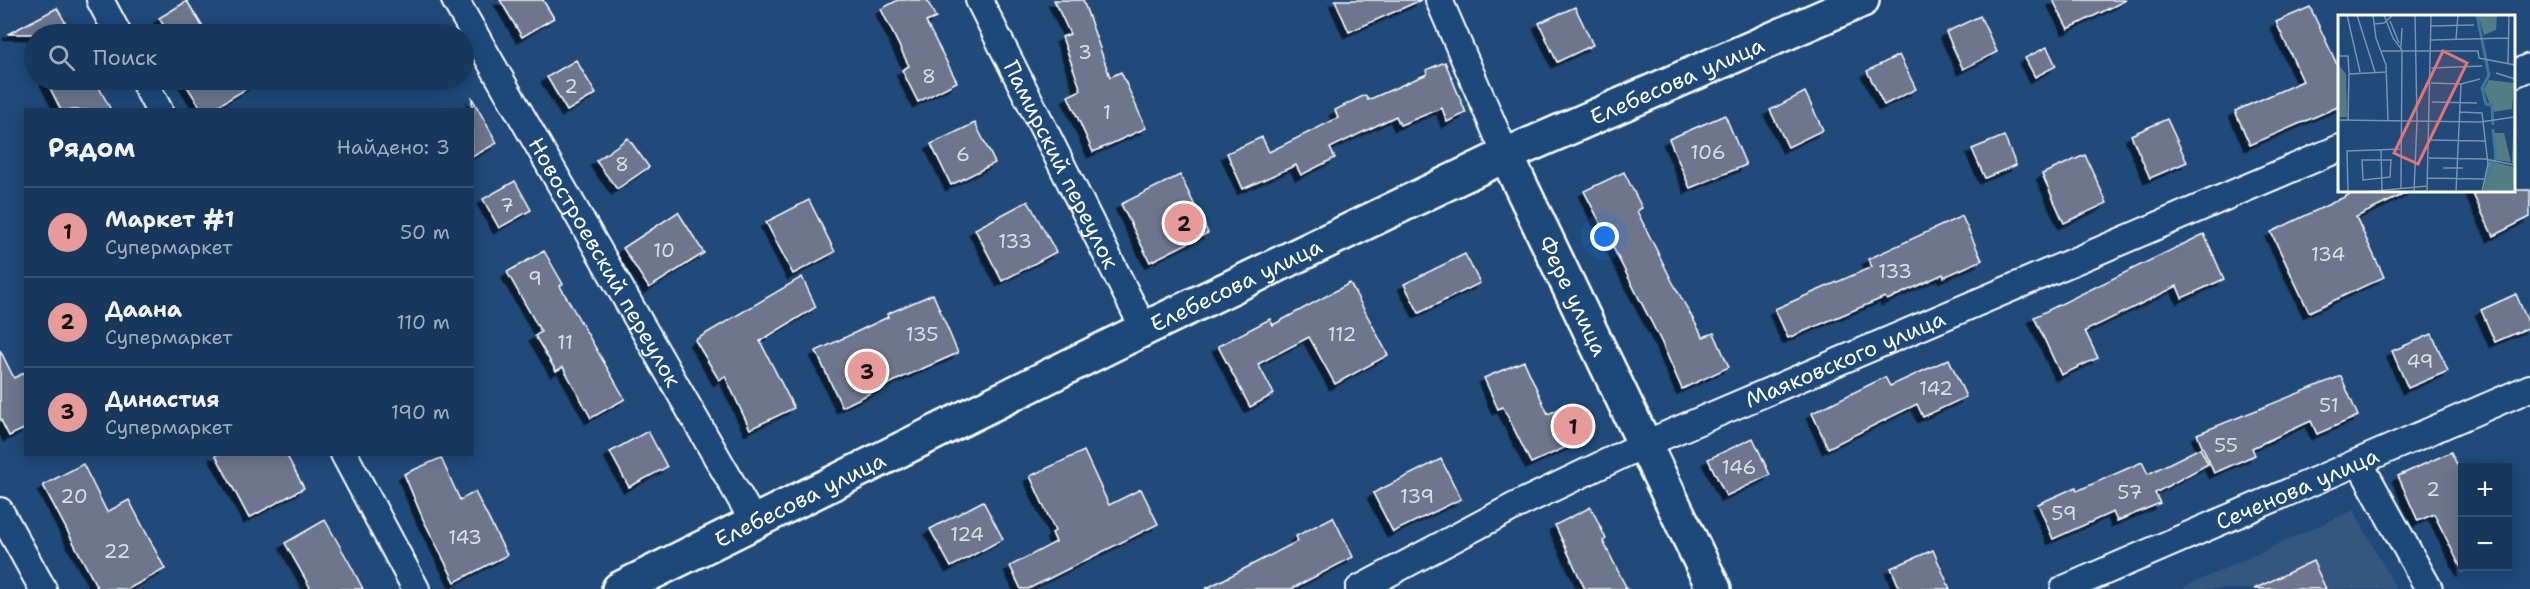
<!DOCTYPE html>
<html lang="ru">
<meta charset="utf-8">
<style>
:root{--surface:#17385c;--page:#244365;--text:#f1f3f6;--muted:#9eacbb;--line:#365272;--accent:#e69b98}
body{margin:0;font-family:"Shantell Sans",sans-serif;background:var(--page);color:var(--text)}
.controls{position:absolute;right:18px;bottom:18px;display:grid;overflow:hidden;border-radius:0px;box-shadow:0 3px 15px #0003}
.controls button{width:54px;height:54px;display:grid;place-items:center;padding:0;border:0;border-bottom:2px solid var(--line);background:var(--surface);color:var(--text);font:30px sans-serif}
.you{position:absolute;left:1605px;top:237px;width:21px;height:21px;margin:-15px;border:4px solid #fff;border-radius:50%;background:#1a73e8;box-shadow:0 0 0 9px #1a73e833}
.badge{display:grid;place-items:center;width:39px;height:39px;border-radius:50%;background:var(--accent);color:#111;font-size:20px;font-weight:700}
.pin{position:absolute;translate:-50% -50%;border:3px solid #fff;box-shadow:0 2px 6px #0006}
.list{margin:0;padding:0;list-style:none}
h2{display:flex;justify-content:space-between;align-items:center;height:78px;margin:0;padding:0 24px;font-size:26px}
h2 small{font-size:20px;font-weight:400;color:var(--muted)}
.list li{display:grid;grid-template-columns:39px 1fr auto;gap:18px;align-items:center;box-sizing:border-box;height:90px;padding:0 24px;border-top:2px solid var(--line)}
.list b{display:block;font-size:22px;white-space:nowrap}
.list p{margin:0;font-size:20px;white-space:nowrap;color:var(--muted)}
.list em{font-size:20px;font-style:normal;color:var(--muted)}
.icon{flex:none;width:33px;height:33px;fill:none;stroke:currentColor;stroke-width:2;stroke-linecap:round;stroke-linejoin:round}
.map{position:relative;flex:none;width:2530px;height:589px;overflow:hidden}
.search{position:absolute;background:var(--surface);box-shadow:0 3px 15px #0003;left:24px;top:24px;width:450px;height:66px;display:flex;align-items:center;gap:15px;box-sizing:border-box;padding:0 21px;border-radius:33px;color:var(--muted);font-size:22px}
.panel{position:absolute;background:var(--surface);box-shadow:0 3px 15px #0003;left:24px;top:108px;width:450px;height:348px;border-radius:0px}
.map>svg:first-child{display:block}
.built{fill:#365780}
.building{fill:#6d768d;stroke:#fff;stroke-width:1.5;filter:url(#shadow)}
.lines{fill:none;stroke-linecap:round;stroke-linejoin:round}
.street-casing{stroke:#fff;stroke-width:30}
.secondary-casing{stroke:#fff;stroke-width:38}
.primary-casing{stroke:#fff;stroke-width:38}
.street{stroke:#1f4a7a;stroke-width:26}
.secondary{stroke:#1f4a7a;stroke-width:33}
.primary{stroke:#1f4a7a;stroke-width:33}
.labels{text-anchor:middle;stroke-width:4.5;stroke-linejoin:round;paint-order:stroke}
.number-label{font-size:20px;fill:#dadde2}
.street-label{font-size:22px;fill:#fff;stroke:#1f4a7a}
.inset-river{fill:none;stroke:#41769e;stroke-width:3}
.inset-road{fill:none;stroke:#7992af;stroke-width:1.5}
.view{fill:#e47373;fill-opacity:0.15;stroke:#e47373;stroke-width:3}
.inset-edge{fill:none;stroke:#fff;stroke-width:3}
</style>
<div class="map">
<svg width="2530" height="589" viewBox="0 0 2530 589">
<defs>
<filter id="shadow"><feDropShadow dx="-5.5" dy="5.5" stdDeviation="0" flood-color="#0009"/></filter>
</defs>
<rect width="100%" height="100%" fill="#1f4a7a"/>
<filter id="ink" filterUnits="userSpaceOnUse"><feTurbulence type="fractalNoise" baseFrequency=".0167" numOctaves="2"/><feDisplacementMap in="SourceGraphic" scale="12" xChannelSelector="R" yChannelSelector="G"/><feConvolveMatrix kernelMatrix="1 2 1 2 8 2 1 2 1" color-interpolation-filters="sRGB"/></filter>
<g filter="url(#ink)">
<polygon class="built" points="2354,510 2396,589 2180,589"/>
<g class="building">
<polygon points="500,0 543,0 554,18 522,37"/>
<polygon points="898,0 927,0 936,18 926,22 957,82 918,102 902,70 909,66 881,9"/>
<polygon points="1054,0 1083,0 1110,77 1121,72 1146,128 1093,152 1068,96 1081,90 1062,37 1070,34"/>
<polygon points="1335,0 1421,0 1349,32"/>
<polygon points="2053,0 2126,0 2068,29"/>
<polygon points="187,1 207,34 169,34 159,18"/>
<polygon points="1575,7 1593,45 1557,62 1539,23"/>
<polygon points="2310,7 2340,71 2340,106 2250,145 2235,111 2303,81 2276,22"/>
<polygon points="57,8 72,34 8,34"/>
<polygon points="1980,16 1997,52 1963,69 1946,32"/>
<polygon points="2047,47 2056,66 2035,77 2025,58"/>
<polygon points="1899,55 1916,89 1884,105 1867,71"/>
<polygon points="576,60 596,94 567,111 547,77"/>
<polygon points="1445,62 1466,113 1447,122 1442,108 1400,125 1396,116 1330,148 1335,158 1301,175 1296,165 1243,189 1227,153 1262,137 1269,152 1338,118 1335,110 1365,95 1368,100 1427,74 1426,70"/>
<polygon points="46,80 95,80 111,110 61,110"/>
<polygon points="183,80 261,80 211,110 202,110"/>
<polygon points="1805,92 1823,130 1788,147 1770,110"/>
<polygon points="472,98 497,143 472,157"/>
<polygon points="1725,115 1746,165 1690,188 1669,139"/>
<polygon points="2167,119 2187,162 2150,178 2131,135"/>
<polygon points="975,123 995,163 951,185 931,144"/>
<polygon points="2004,136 2016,165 1985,178 1972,149"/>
<polygon points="628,138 649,167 617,189 596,161"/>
<polygon points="2085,155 2107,203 2064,223 2042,174"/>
<polygon points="1624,172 1642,208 1637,211 1672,281 1703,337 1714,333 1729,367 1682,389 1661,341 1584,191"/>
<polygon points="1180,175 1208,233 1150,262 1121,204"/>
<polygon points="515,181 531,210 499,228 483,199"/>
<polygon points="2359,190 2413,190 2356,217 2384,277 2309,312 2271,232"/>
<polygon points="2471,190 2530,190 2530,217 2493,236"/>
<polygon points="809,200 835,252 793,274 766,222"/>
<polygon points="1028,201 1056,252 1002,281 975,229"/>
<polygon points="678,212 704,253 649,288 623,248"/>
<polygon points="1962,216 1982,260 1944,277 1943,274 1887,300 1885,297 1788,338 1775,309 1872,267 1868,259"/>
<polygon points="2204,234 2224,279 2182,298 2177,286 2085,331 2098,358 2061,375 2034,317"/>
<polygon points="544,251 563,284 560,286 625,399 591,418 563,367 556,371 535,336 541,332 507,272"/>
<polygon points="1465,254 1480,283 1419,313 1404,284"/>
<polygon points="802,277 816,307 760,341 794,408 750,429 725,376 719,380 695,340"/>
<polygon points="1350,283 1388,355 1335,384 1309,337 1258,364 1274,394 1250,407 1218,346 1270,319 1273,325"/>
<polygon points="933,294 958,353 901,378 842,407 816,351 888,317 887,314"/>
<polygon points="2516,294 2530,327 2495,342 2481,310"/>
<polygon points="2432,334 2448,371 2408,388 2392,351"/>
<polygon points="0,350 14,378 26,372 26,428 9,436 0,418"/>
<polygon points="1949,359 1966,397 1923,417 1917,404 1828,448 1812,413 1885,377 1890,386"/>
<polygon points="1524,361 1548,414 1566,406 1582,440 1531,463 1503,407 1498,409 1484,378"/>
<polygon points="2341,376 2358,416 2317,434 2311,421 2252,448 2255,455 2214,473 2197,434"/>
<polygon points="648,431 667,467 629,487 610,452"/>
<polygon points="1753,438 1770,475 1726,496 1708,459"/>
<polygon points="2200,448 2208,464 2155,493 2160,503 2117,521 2113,512 2053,539 2038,504 2076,487 2077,491 2142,462 2148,474"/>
<polygon points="1084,451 1109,505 1141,489 1158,524 1028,589 1021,589 1010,566 1056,542 1052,533 1055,531 1030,476"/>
<polygon points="2451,452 2463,477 2463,572 2434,514 2418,521 2398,476"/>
<polygon points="215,454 286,454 304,488 249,518"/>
<polygon points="441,458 460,500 475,492 507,555 455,582 423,519 404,474"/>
<polygon points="1441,459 1461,499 1393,532 1373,493"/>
<polygon points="83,464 107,512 129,500 165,569 128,589 98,589 43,485"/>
<polygon points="983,501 1003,539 951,567 930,529"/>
<polygon points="1591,507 1606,539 1603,541 1627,589 1585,589 1555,525"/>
<polygon points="1333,517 1353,557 1291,589 1205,589 1298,541 1296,536"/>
<polygon points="325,520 350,564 363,589 311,589 285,543"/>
<polygon points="1933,550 1950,589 1900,589 1891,568"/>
<polygon points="2313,561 2326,589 2254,589"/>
</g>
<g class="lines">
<defs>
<g id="street">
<polyline points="100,0 118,34"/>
<path id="s1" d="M455,0L754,522"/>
<path id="s2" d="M979,0L1144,329"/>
<polyline points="1439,0 1506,155"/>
<polyline points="2514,74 2530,67"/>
<polyline points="143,80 159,110"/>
<polyline points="344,454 416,589"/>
<polyline points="2359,462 2429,589"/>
<polyline points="0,511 43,589"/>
<path id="s3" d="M1359,589L1515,506L1645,444L2340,148"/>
<path id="s4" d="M2064,589L2530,388"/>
</g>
<g id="secondary">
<path id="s5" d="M1506,155L1714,589"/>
</g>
<g id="primary">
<path id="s6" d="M619,589L1144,329L1506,155L1862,0"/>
</g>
</defs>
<use href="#street" class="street-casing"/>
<use href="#secondary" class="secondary-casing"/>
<use href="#primary" class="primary-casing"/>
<use href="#street" class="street"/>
<use href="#secondary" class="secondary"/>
<use href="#primary" class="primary"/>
</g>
</g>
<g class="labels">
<g class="number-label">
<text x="1085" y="59">3</text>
<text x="929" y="83">8</text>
<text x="571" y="93">2</text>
<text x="1107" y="119">1</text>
<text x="1708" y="159">106</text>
<text x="963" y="161">6</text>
<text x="622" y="171">8</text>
<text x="507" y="212">7</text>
<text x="1015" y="248">133</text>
<text x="664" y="257">10</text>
<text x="2328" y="261">134</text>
<text x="1895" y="278">133</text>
<text x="535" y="285">9</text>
<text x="922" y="341">135</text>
<text x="1342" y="341">112</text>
<text x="565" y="349">11</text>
<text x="2420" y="368">49</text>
<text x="1936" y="395">142</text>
<text x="2329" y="412">51</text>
<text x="2226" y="452">55</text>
<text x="1739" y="474">146</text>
<text x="2433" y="496">2</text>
<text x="2130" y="499">57</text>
<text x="74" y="503">20</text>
<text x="1417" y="503">139</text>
<text x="2064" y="520">59</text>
<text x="967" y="541">124</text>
<text x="465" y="544">143</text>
<text x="117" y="558">22</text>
</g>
<g class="street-label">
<text dy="8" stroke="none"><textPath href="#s6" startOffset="1174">Елебесова улица</textPath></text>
<text dy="8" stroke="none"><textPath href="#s2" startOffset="184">Памирский переулок</textPath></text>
<text dy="8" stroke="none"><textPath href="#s1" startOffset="302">Новостроевский переулок</textPath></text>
<text dy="8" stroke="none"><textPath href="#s6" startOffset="688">Елебесова улица</textPath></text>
<text dy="8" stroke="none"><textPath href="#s5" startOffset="156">Фере улица</textPath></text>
<text dy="8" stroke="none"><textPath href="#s3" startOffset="538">Маяковского улица</textPath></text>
<text dy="8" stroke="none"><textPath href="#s4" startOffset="254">Сеченова улица</textPath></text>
<text dy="8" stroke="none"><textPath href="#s6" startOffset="202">Елебесова улица</textPath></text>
</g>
</g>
<g transform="translate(2338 15)">
<rect width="177" height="177" fill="#1f4a7a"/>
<path d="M140,0H159L158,15L146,20ZM0,49L8,59L9,102H0ZM151,65L176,68L174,94L155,97L146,74ZM155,118H166L173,147L157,145ZM151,146L177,152V177H145Z" fill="#527d85"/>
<path class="inset-river" d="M139,0L151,60L144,73L148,89L154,90L155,110M149,164L158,142L155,114"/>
<path class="inset-road" d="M9,0L22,57M19,0L37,57M35,0L38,23L48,50L50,105M46,0L55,23L64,35L63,173M52,6L61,28M36,9L46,8L55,0M93,11L136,10M118,24L120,0M93,25L170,23M63,32L64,13M44,36H140L141,43L177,50M0,41H10L11,58M170,49L171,0M93,53L144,51M158,58L177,64M93,68L123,69L118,177M123,69L142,64M94,87L139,88M121,97L144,98L150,149L144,177M0,105L143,107L176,102M10,105L11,59L49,57M93,125L147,126M43,135L44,176M91,143L147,144L177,150M24,145H53L52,162L25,165ZM175,148L177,71M105,153H125M90,163L146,164M10,177L9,136L64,134M27,177L89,171M76,177L79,105L77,0M89,177L93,0"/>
<path class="view" d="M105,36L129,48L80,149L56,138Z"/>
<rect width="177" height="177" class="inset-edge"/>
</g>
</svg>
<div class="controls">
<button>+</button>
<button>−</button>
</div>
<div class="you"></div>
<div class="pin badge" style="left:1573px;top:426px">1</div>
<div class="pin badge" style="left:1184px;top:223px">2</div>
<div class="pin badge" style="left:867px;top:371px">3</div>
<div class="search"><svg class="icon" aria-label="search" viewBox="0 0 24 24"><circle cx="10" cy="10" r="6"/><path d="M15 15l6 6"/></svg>Поиск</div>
<section class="panel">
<h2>Рядом<small>Найдено: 3</small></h2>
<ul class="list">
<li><span class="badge">1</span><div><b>Маркет #1</b><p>Супермаркет</p></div><em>50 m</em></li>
<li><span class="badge">2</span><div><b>Даана</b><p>Супермаркет</p></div><em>110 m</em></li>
<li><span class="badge">3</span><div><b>Династия</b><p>Супермаркет</p></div><em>190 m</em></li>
</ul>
</section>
</div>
